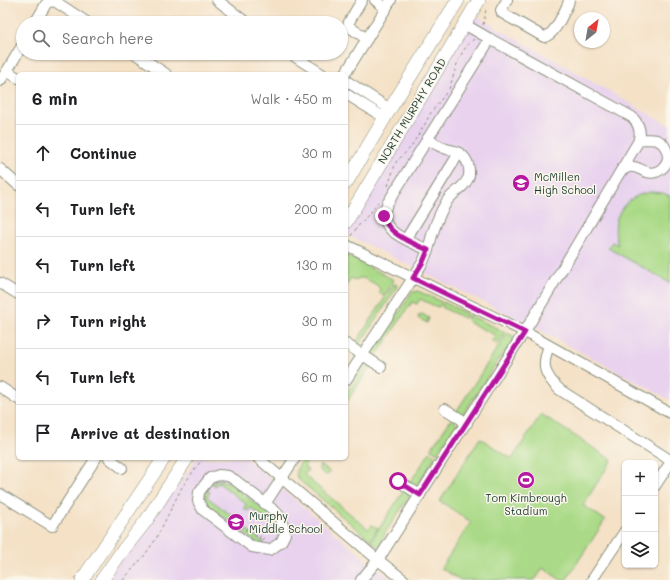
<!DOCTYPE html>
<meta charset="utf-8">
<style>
:root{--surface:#fff;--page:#f2f2f2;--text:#202124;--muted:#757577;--line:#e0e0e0}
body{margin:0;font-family:Mali,sans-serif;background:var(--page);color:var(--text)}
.controls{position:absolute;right:12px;bottom:12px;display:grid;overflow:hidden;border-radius:6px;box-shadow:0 1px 3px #0004}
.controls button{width:36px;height:36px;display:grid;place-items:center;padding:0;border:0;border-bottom:1px solid var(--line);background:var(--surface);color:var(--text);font:20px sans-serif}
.compass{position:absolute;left:574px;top:12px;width:36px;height:36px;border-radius:50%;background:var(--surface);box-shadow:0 1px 3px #0004;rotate:31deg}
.stop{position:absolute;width:12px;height:12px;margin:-9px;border:3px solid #b5179e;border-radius:50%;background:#fff}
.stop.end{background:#b5179e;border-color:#fff;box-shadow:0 1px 4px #0008}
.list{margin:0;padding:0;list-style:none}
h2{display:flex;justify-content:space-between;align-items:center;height:52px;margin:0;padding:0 16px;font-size:17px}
h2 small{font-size:13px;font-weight:400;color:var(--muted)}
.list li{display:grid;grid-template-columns:26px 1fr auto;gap:12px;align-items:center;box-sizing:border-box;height:56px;padding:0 16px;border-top:1px solid var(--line)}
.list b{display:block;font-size:15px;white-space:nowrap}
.list em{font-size:13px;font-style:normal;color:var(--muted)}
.icon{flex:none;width:22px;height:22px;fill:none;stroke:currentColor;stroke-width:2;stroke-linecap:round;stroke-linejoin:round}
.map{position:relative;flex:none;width:670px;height:580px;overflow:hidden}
.search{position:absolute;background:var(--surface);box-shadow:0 1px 3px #0004;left:16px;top:16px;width:332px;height:44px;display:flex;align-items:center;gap:10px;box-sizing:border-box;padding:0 14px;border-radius:22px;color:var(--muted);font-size:15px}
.panel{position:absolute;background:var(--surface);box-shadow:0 1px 3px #0004;left:16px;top:72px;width:332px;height:388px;border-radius:6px}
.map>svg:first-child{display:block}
.built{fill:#e8d2ee}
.green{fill:#aada87;stroke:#648c5e}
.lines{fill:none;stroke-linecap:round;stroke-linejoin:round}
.minor-casing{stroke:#8a8f7d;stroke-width:12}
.major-casing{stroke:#8a8f7d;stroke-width:14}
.path{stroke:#8a8f7d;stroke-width:1;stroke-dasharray:3 3;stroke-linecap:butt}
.minor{stroke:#fff;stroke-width:10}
.major{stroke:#fff;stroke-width:13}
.route{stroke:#b5179e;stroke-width:5}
.labels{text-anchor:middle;stroke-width:3;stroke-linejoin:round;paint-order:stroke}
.street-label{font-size:11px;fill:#1f3d34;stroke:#fbf7ec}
.poi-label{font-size:11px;fill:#1f3d34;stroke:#fbf7ec;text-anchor:start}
</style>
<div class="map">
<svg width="670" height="580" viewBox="0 0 670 580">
<rect width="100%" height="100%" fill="#fbf7ec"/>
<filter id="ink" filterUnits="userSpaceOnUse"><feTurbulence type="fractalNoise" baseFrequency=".025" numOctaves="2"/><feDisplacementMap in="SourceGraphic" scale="8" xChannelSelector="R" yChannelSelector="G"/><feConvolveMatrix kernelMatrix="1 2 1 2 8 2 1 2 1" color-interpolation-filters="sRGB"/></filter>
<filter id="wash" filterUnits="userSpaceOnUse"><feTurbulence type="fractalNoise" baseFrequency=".012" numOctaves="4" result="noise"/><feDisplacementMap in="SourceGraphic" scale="16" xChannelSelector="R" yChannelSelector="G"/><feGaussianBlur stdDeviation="0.9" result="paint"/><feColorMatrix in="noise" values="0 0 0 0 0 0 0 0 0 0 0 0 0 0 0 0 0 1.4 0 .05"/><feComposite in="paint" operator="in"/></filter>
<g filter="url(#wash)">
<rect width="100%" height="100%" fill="#f4e1c6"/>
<g class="built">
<polygon points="473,14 670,126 670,400 538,329 346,234 346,226"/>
<polygon points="197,458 246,458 366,560 392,580 112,580 111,574 162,505 182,481"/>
</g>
<g class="green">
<path d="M651,192L663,193L670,196V283L608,248L612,242L618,245C609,219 623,196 651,192Z"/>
<polygon points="346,255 394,280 384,296 379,293 380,289 377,285 363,278 359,278 356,280 351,278 346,286"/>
<polygon points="394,284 397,285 396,289 359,345 358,346 355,344"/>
<polygon points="418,291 442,302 439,307 437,306 437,307 420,299 417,304 412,302 376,356 380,361 372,355 372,354 412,292"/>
<polygon points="444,302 467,314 466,317 464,318 443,308 442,306"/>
<polygon points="422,314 429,318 427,323 418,318 419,315"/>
<polygon points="469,315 505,332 497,344 492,341 495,335 468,322 469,321 467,320"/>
<path d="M507,333L513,336C516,345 508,348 503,353L464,413L460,414L456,412Z"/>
<polygon points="366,364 374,369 369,368 346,403 346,394"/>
<polygon points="541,414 612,460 583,505 605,520 566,580 561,580 543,568 535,580 460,580 441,568 471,522 440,501 480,438 512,459"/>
<polygon points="452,418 455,420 456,425 438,453 431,449"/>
<polygon points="430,452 436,456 417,485 415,486 409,484"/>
<polygon points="304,458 310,458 304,467 308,470 304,475 368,529 372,525 378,528 370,540 297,478 296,470"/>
<polygon points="320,465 329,471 329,474 325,475 319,470 319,467"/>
<path d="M219,480L228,482L272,516C277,520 280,526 279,532L277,534L274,532L276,527L251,508L247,511L244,509L246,504L219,483L214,486L213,482Z"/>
<polygon points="404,490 409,493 409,497 385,533 382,545 378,547 371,541"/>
<polygon points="207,491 210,492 207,497 247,527 243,532 208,505 205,499 205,493"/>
<polygon points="247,530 263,542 263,545 257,543 244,534"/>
</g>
</g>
<g filter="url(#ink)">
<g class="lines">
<defs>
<g id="minor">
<polyline points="217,0 247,23"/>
<polyline points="362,0 349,22 348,26 367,39"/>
<polyline points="375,0 386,9"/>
<path d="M507,0L501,10L502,13L544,37C555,35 563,14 568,4L569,0"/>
<polyline points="35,23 46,4 50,1 56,2 88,23"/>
<polyline points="464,24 490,39"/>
<polyline points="134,53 166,74"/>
<polyline points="289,53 322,74"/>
<polyline points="7,71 18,78"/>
<polyline points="345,74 391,0"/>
<polyline points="0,81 7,71 23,44"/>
<polyline points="346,83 348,82 390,109"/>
<polyline points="346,94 385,118"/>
<path d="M427,139C433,142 438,146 444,148C451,151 457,150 463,156C468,161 470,169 469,176C466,187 453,192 447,201C437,217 432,233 428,250"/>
<polyline points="0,169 18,185"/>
<path d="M621,171C625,169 628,166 633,167C638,167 642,171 647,172C656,175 666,168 668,158C668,153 666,148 663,144C656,137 648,140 639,139"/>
<polyline points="406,239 459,153"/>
<polyline points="346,245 525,332 670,413"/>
<polyline points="0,283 18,294"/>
<polyline points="346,344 381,367"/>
<path d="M549,346C541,366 544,375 560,390L670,460"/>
<path d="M346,380L413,278L423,262L428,250C408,240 375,232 387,204L490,39L632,117C639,124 642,132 638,142L530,323L378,560L361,580"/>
<polyline points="0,387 18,399"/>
<polyline points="445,409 467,423"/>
<polyline points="109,458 122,468"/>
<polyline points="258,458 378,560 404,580"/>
<polygon points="219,475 228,476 235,480 276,512 281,518 285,534 281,542 270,550 252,547 203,510 198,501 199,492 210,478"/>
<polyline points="398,481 420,495"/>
<polyline points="655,486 670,463"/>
<polyline points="0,494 52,526 96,458"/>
<polyline points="265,504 295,458"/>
<polyline points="592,580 625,531"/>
</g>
<g id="major">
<polyline points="346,183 390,109 458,0"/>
<polyline points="346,222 479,0"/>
<polyline points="82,580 164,458"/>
<polyline points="102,580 120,554 146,521 187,458"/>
</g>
</defs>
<use href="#minor" class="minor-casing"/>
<use href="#major" class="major-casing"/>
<g class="path">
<polyline points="483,25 486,9"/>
<path d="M449,89C456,70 457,53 474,39"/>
<polyline points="388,186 396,162 410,148 425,124 430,114 446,93"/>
<path d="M351,236C359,223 370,215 378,202"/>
<polyline points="245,531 247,529 261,540"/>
<polyline points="254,533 257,529"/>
<polyline points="259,538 263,533"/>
<polyline points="262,540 265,536"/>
<polyline points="123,580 144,556 156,539 182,487 203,458"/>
</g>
<use href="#minor" class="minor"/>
<use href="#major" class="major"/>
</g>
</g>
<g class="lines" filter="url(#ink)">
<path class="route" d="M384,216C386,234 413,243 428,250L423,262L413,278L525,332L420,495L398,481"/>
</g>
<defs>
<symbol id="school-disc" viewBox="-11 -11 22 22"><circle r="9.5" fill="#b5179e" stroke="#fbf7ec"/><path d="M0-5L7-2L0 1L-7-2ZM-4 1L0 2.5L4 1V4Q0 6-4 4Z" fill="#fff"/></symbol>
<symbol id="stadium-disc" viewBox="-11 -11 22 22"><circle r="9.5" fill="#b5179e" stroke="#fbf7ec"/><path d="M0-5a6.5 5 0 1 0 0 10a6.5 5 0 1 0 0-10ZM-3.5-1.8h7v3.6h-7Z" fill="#fff"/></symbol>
</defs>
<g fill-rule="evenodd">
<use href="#school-disc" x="511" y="173" width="20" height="20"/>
<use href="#stadium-disc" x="516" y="470" width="20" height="20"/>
<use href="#school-disc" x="226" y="512" width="20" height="20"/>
</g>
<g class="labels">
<g class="street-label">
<text transform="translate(412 111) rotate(-59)" y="4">NORTH MURPHY ROAD</text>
</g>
<g class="poi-label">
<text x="534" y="181">McMillen<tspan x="534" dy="13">High School</tspan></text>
<text x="526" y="502" text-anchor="middle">Tom Kimbrough<tspan x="526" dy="13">Stadium</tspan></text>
<text x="249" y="520">Murphy<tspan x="249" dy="13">Middle School</tspan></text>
</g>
</g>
</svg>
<div class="controls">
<button>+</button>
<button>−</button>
<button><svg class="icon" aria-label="layers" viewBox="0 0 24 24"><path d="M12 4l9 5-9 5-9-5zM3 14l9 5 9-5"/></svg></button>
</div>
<svg class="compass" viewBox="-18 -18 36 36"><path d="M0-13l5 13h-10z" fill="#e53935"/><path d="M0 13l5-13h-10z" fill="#757577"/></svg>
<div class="stop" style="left:398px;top:481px"></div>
<div class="stop end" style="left:384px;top:216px"></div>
<div class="search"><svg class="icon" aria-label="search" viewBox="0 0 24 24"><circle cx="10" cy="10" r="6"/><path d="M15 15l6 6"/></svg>Search here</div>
<section class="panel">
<h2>6 min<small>Walk · 450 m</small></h2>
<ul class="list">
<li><svg class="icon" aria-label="ahead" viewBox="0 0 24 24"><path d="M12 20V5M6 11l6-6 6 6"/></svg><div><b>Continue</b></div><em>30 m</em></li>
<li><svg class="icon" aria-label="left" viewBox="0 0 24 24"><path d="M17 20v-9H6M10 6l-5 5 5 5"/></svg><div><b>Turn left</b></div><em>200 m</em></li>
<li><svg class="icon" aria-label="left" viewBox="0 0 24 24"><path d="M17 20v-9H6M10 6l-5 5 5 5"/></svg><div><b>Turn left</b></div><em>130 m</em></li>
<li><svg class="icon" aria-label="right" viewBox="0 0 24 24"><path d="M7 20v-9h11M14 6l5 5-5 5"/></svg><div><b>Turn right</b></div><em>30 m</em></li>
<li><svg class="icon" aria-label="left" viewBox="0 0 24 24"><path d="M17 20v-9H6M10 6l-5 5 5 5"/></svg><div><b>Turn left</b></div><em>60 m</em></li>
<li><svg class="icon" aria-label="arrive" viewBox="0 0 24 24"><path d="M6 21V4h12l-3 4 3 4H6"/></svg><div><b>Arrive at destination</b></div></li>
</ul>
</section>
</div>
